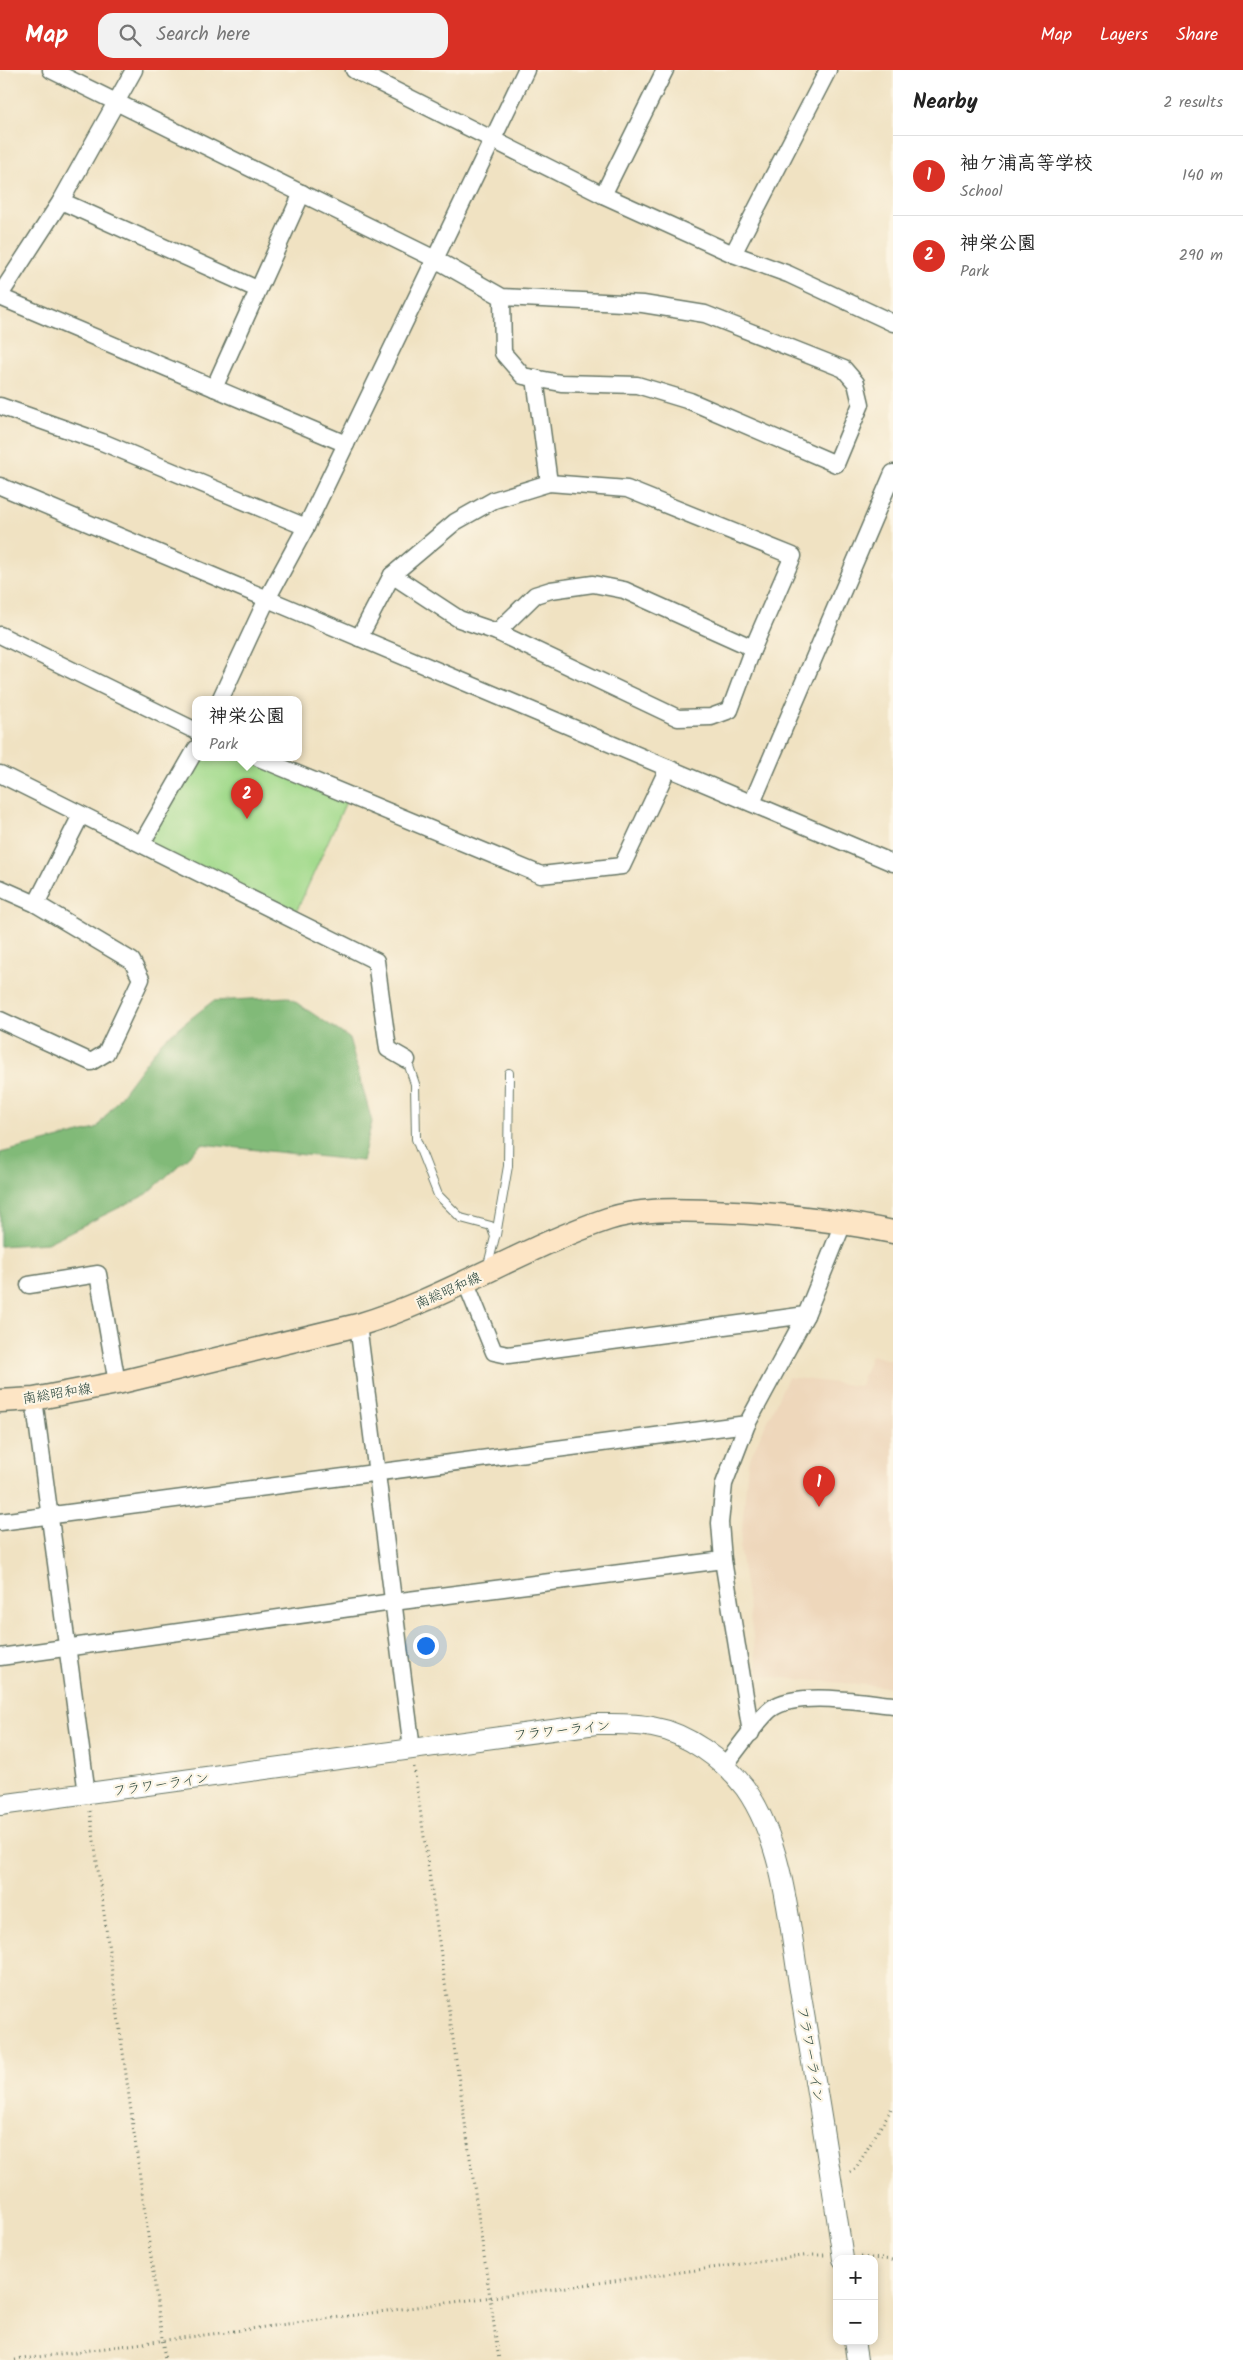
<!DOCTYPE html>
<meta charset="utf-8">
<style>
:root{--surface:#fff;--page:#f2f2f2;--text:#222;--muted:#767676;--line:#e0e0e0;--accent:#d93025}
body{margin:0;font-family:Kalam,"Klee One",sans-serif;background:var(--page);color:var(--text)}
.controls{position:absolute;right:15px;bottom:15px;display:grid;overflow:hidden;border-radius:10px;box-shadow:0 2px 8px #0003}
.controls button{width:45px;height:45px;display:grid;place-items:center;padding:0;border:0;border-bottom:1px solid var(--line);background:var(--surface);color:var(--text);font:25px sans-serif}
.you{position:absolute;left:425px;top:1575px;width:18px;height:18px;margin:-12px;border:4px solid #fff;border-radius:50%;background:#1a73e8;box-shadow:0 0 0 8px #1a73e833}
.badge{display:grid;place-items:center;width:32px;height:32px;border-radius:50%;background:var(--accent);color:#fff;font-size:16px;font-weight:700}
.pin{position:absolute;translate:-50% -41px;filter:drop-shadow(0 1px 2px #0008)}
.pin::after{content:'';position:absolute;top:26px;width:18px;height:15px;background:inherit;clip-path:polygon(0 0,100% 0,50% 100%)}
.popup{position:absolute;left:192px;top:626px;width:110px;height:65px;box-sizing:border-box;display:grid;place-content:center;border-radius:10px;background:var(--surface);filter:drop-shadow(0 1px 4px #0005);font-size:16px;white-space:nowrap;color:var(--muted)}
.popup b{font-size:19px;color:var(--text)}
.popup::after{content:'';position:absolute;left:50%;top:100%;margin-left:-10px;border:10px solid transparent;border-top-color:var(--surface)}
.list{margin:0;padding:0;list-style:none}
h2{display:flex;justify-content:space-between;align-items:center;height:65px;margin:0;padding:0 20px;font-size:21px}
h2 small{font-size:16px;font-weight:400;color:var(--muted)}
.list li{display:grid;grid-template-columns:32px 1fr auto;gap:15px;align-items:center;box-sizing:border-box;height:80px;padding:0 20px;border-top:1px solid var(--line)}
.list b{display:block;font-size:19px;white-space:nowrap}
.list p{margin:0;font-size:16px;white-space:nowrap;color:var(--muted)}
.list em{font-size:16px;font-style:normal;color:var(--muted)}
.icon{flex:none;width:28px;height:28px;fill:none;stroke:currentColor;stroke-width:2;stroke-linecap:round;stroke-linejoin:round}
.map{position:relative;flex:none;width:893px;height:2290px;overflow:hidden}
header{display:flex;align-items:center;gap:30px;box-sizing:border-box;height:70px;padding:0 25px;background:var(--accent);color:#fff}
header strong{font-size:24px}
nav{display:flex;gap:28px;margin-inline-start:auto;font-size:18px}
.search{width:350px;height:45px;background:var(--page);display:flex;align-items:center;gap:12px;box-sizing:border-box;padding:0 18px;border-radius:15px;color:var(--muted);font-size:19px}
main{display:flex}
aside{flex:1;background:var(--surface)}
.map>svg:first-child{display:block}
.built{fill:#eed7bb}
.green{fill:#a2da8c;stroke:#608c60}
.forest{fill:#81ba78;stroke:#507c56}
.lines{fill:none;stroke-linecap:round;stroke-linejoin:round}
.service-casing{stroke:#687766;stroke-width:10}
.minor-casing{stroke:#687766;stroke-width:19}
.tertiary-casing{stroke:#687766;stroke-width:22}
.secondary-casing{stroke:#687766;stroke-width:25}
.path{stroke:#687766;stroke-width:3;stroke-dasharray:1 4;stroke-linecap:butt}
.service{stroke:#fff;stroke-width:8}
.minor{stroke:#fff;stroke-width:16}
.tertiary{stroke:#fff;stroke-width:20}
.secondary{stroke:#fde5c5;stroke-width:22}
.labels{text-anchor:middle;stroke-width:4.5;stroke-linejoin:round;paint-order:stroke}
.street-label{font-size:14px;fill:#1f3d34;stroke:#fcf5e5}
</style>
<header>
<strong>Map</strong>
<div class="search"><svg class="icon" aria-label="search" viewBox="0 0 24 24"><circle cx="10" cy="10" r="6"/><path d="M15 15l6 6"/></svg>Search here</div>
<nav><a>Map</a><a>Layers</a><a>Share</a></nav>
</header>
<main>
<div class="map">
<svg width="893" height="2290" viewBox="0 0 893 2290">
<rect width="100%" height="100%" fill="#fcf5e5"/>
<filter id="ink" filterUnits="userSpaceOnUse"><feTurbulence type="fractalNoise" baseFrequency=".02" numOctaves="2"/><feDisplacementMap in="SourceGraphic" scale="10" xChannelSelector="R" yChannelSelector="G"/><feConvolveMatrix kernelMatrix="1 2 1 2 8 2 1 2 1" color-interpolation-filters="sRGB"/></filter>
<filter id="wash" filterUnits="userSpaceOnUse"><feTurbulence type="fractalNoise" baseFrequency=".0096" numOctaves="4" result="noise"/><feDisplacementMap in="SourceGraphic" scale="20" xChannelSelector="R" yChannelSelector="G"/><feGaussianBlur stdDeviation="1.12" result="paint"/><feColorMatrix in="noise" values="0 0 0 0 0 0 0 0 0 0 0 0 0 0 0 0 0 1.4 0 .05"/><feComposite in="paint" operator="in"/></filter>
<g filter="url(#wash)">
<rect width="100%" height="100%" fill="#f0e2c2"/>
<polygon class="built" points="871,1285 893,1291 893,1617 759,1606 740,1481 748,1392 788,1307 860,1316"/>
<polygon class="green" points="196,688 259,688 349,725 293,849 142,773"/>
<polygon class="forest" points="288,927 349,968 372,1052 362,1091 202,1074 147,1124 47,1173 0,1176 0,1083 96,1059 162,971 213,931"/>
</g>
<g filter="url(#ink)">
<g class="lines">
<defs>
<g id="service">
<polyline points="407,990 415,1014 416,1069 438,1125 461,1148 491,1156 495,1167 488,1195"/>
<polyline points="496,1165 508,1096 509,1003"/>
</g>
<g id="minor">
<polyline points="51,0 435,189 502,227 643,234 705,244 844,299 856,313 861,334 836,394 690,331 637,315 561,313 523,306 503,283 502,227"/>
<polyline points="354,0 603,125 733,184 828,0"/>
<polyline points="603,125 665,0"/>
<polyline points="61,131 257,219"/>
<polyline points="733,184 788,204 893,253"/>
<polyline points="0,225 61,131 134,0"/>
<polyline points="0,227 346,374"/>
<polyline points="535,308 549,413"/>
<polyline points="214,318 302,123"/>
<polyline points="0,336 102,372 306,457"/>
<polyline points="0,416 893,793"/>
<polyline points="392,505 459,549 497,562 535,525 551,520 593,514 624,520 753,578"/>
<polyline points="0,565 196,661"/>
<polyline points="359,568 392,505 455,452 494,430 549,413 627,419 793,486 753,578 730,640 711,647 678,648 497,562"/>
<polyline points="220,630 267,529 306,457 526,0"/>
<polyline points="259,688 541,805 622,796 668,698"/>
<polyline points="0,704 376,891 388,979 407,990"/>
<polyline points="752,733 893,403"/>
<polyline points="142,773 196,679"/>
<polyline points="0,818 36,834 132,891 141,909 106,983 91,992 0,950"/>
<polyline points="36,834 81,745"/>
<polyline points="466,1213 494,1282 508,1285 806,1245"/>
<polyline points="29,1215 98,1204 117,1313"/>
<polyline points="358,1255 412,1679"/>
<polyline points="34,1329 87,1724"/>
<polyline points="0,1452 747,1354"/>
<polyline points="0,1587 393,1532 723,1490"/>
<polyline points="751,1663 723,1490 720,1453 724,1414 747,1354 806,1245 844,1151"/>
<path d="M724,1696C736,1682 758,1649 771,1639C796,1620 862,1632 893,1635"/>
</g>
<g id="tertiary">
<path d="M0,1735L596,1654C614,1654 634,1653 652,1657C687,1663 724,1690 745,1718C786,1776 790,1864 802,1932C816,2017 831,2103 843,2189"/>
<polyline points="854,2271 857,2290"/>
</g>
<path id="secondary" d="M0,1331L34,1329L117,1313L358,1255C445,1229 522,1178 608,1149C642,1138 675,1140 709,1141C772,1143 832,1149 893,1162"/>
</defs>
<use href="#service" class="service-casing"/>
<use href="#minor" class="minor-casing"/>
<use href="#tertiary" class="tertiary-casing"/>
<use href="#secondary" class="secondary-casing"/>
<g class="path">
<polyline points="414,1697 499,2290"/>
<polyline points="90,1741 165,2290"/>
<polyline points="850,2102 856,2098 893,2036"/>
<polyline points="861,2187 893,2190"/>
<polyline points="15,2290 810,2185 825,2185"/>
</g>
<use href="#service" class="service"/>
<use href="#minor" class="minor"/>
<use href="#tertiary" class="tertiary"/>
<use href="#secondary" class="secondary"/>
</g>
</g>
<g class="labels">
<g class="street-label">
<text transform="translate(448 1220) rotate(-24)" y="5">南総昭和線</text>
<text transform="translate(57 1323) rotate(-9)" y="5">南総昭和線</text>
<text transform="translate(562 1660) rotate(-6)" y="5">フラワーライン</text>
<text transform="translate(161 1714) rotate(-8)" y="5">フラワーライン</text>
<text transform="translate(811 1984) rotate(80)" y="5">フラワーライン</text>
</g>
</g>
</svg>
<div class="controls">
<button>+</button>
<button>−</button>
</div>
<div class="you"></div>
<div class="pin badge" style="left:819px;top:1437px">1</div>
<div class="pin badge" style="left:247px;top:749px">2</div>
<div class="popup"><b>神栄公園</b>Park</div>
</div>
<aside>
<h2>Nearby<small>2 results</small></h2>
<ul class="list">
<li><span class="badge">1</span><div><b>袖ケ浦高等学校</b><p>School</p></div><em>140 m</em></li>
<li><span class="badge">2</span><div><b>神栄公園</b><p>Park</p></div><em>290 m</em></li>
</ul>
</aside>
</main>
